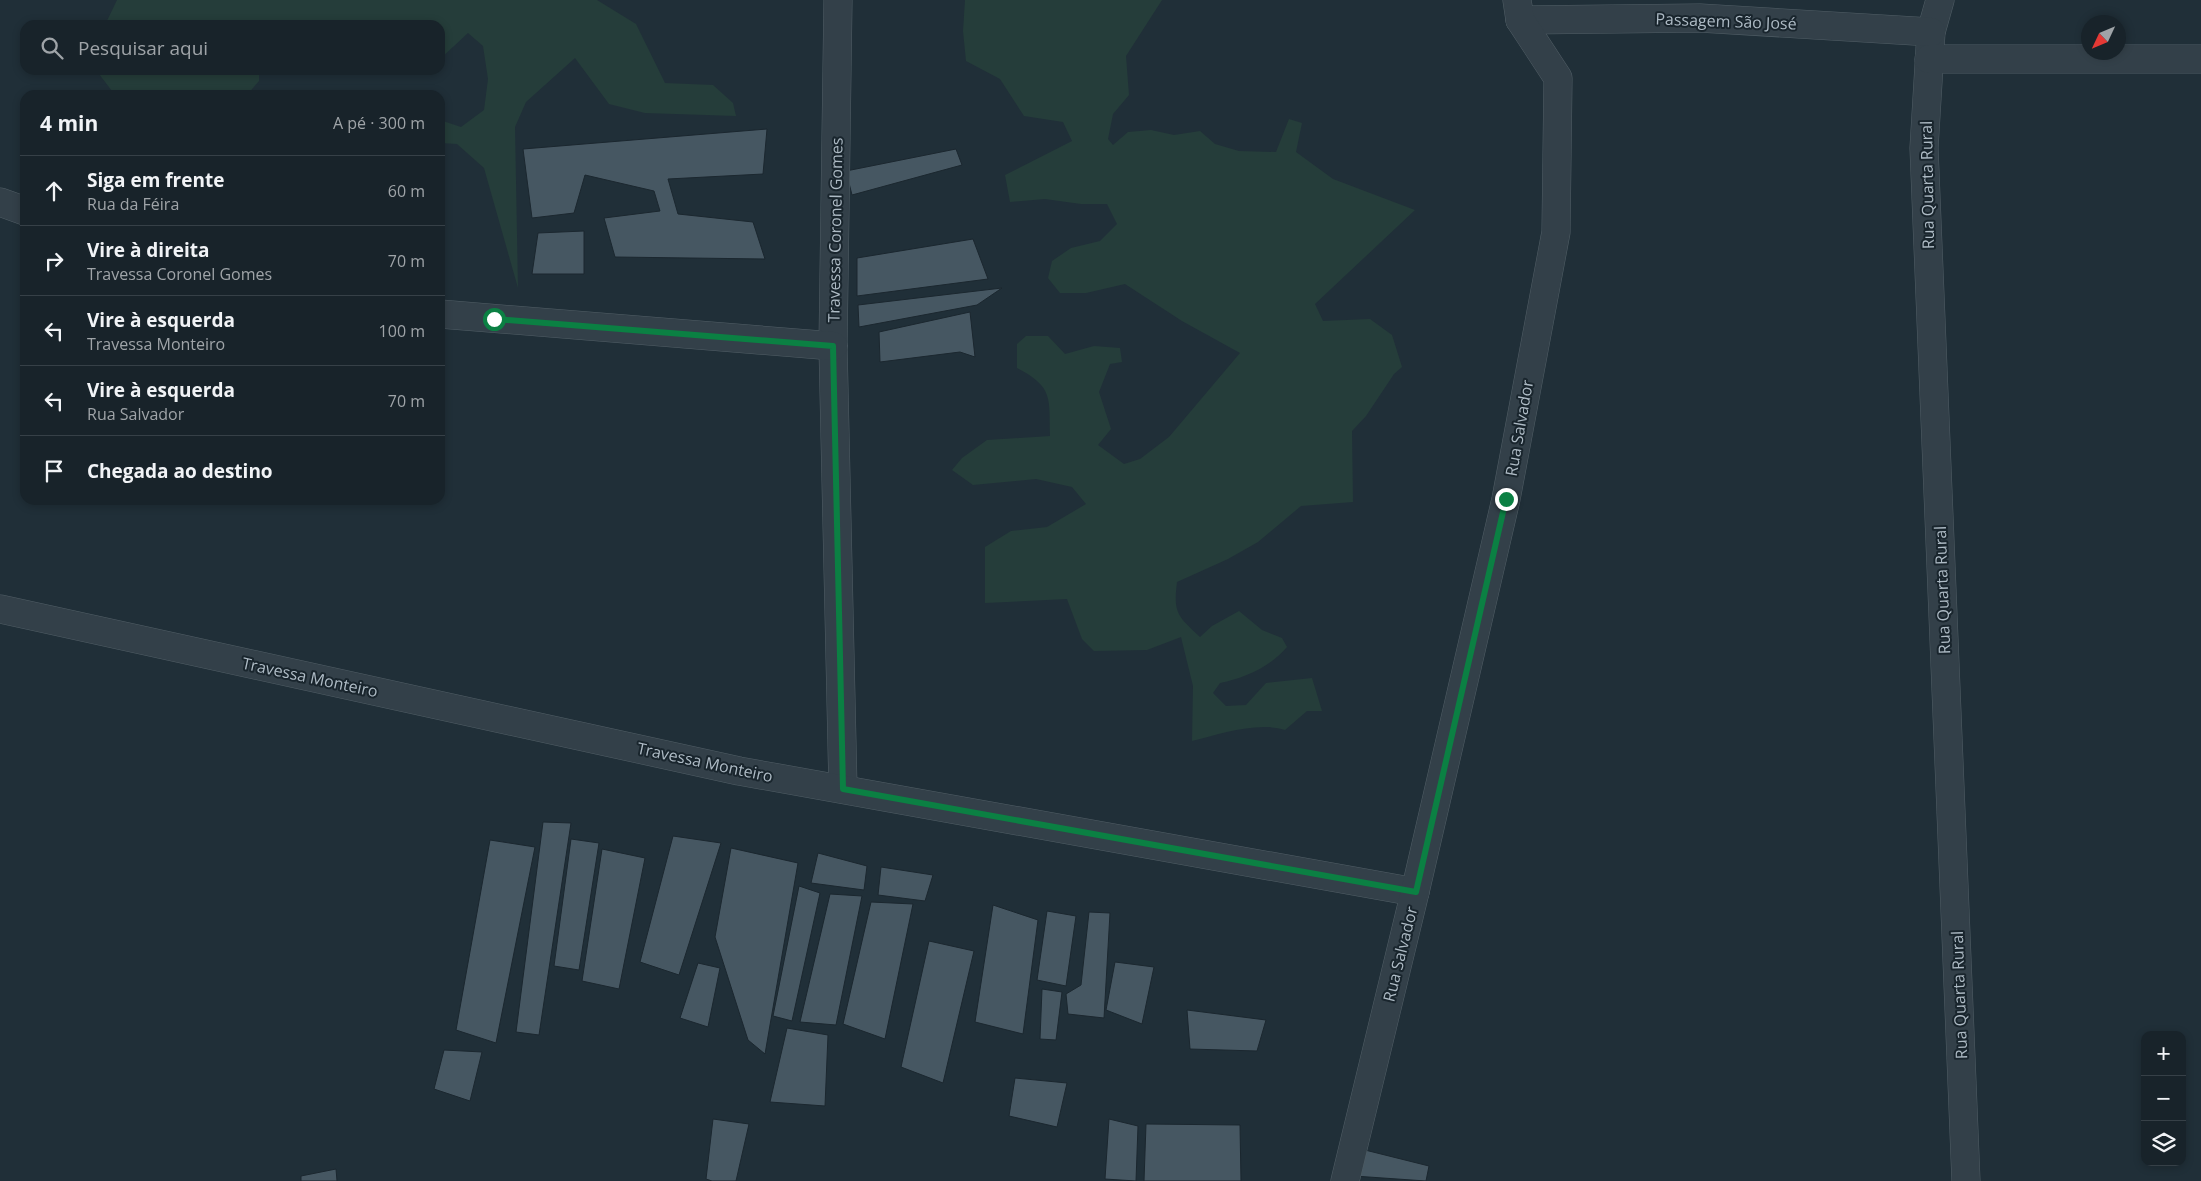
<!DOCTYPE html>
<html lang="pt">
<meta charset="utf-8">
<style>
:root{--surface:#18232a;--page:#252f36;--text:#f1f3f6;--muted:#9fa4a8;--line:#364047}
body{margin:0;font-family:"Open Sans",sans-serif;background:var(--page);color:var(--text)}
.controls{position:absolute;right:15px;bottom:15px;display:grid;overflow:hidden;border-radius:10px;box-shadow:0 2px 8px #0003}
.controls button{width:45px;height:45px;display:grid;place-items:center;padding:0;border:0;border-bottom:1px solid var(--line);background:var(--surface);color:var(--text);font:25px sans-serif}
.compass{position:absolute;left:2081px;top:15px;width:45px;height:45px;border-radius:50%;background:var(--surface);box-shadow:0 2px 8px #0003;rotate:226deg}
.stop{position:absolute;width:15px;height:15px;margin:-11px;border:4px solid #0b8043;border-radius:50%;background:#fff}
.stop.end{background:#0b8043;border-color:#fff;box-shadow:0 1px 5px #0008}
.list{margin:0;padding:0;list-style:none}
h2{display:flex;justify-content:space-between;align-items:center;height:65px;margin:0;padding:0 20px;font-size:21px}
h2 small{font-size:16px;font-weight:400;color:var(--muted)}
.list li{display:grid;grid-template-columns:32px 1fr auto;gap:15px;align-items:center;box-sizing:border-box;height:70px;padding:0 20px;border-top:1px solid var(--line)}
.list b{display:block;font-size:19px;white-space:nowrap}
.list p{margin:0;font-size:16px;white-space:nowrap;color:var(--muted)}
.list em{font-size:16px;font-style:normal;color:var(--muted)}
.icon{flex:none;width:28px;height:28px;fill:none;stroke:currentColor;stroke-width:2;stroke-linecap:round;stroke-linejoin:round}
.map{position:relative;flex:none;width:2201px;height:1181px;overflow:hidden}
.search{position:absolute;background:var(--surface);box-shadow:0 2px 8px #0003;left:20px;top:20px;width:425px;height:55px;display:flex;align-items:center;gap:12px;box-sizing:border-box;padding:0 18px;border-radius:15px;color:var(--muted);font-size:19px}
.panel{position:absolute;background:var(--surface);box-shadow:0 2px 8px #0003;left:20px;top:90px;width:425px;height:415px;border-radius:15px}
.map>svg:first-child{display:block}
.green{fill:#253d3a}
.building{fill:#465762;stroke:#1b272f}
.lines{fill:none;stroke-linecap:round;stroke-linejoin:round}
.minor-casing{stroke:#515e66;stroke-width:29}
.minor{stroke:#334049;stroke-width:28}
.route{stroke:#0b8043;stroke-width:6}
.labels{text-anchor:middle;stroke-width:4;stroke-linejoin:round;paint-order:stroke}
.street-label{font-size:16px;fill:#aebbc5;stroke:#19252d}
</style>
<div class="map">
<svg width="2201" height="1181" viewBox="0 0 2201 1181">
<rect width="100%" height="100%" fill="#202f38"/>
<g class="green">
<polygon points="117,0 597,0 636,24 665,83 713,85 733,103 736,116 645,113 609,104 575,58 526,102 515,127 518,288 484,168 457,144 440,143 440,120 461,127 484,110 488,79 483,46 468,33 440,59 440,25 291,25 275,20 270,25 105,25"/>
<path d="M965,0H1162L1126,56L1129,95L1113,114L1108,139L1113,145L1128,132L1151,130L1174,135L1200,131L1215,144L1239,151L1276,152L1289,119L1302,123L1296,152L1333,179L1415,210L1315,304L1323,321L1370,319L1392,335L1402,367L1394,374L1366,416L1352,431L1353,502L1301,506L1258,542L1228,559L1177,582C1173,614 1178,616 1200,637L1212,626L1239,611L1262,630L1282,638L1287,647C1270,667 1245,678 1220,683L1213,693L1226,706L1246,705L1266,683L1312,678L1322,711H1307L1285,730C1259,721 1219,734 1192,741L1193,686L1181,637L1147,650L1094,651L1082,639L1067,599L985,603V547L1011,531L1047,527L1086,504L1072,487L1036,479L973,485L952,470L962,458L987,440L1050,436C1049,399 1054,387 1017,368V344L1026,336H1048L1065,354L1094,346L1120,348L1122,362L1110,364L1099,392L1111,429L1098,445L1124,464L1140,459L1169,437L1240,353L1182,321L1125,284L1086,293H1060L1048,278L1052,261L1071,248L1100,241L1117,224L1107,204H1081L1045,199L1010,202L1005,175L1072,141L1063,122L1024,116L1000,79L966,61L963,31Z"/>
<polygon points="96,70 259,70 259,81 247,95 115,95"/>
</g>
<g class="building">
<polygon points="767,129 763,174 668,179 678,214 753,222 765,259 615,257 604,218 660,211 654,191 585,175 574,213 532,218 523,149"/>
<polygon points="956,149 962,165 852,195 846,171"/>
<polygon points="584,231 584,274 532,274 538,233"/>
<polygon points="973,239 988,279 857,296 857,258"/>
<polygon points="1002,288 977,305 859,327 858,305"/>
<polygon points="970,312 975,357 960,352 880,362 879,332"/>
<polygon points="543,822 571,823 539,1035 516,1032"/>
<polygon points="673,836 721,843 679,975 640,962"/>
<polygon points="571,839 599,843 579,970 554,966"/>
<polygon points="490,840 535,847 496,1043 456,1030"/>
<polygon points="731,848 798,863 765,1054 748,1040 715,937"/>
<polygon points="602,849 645,858 619,989 582,981"/>
<polygon points="818,853 867,866 864,890 811,883"/>
<polygon points="881,867 933,875 925,901 878,895"/>
<polygon points="799,886 820,893 792,1021 773,1016"/>
<polygon points="830,894 862,896 836,1025 800,1022"/>
<polygon points="871,902 913,904 885,1039 843,1024"/>
<polygon points="993,905 1038,920 1023,1034 975,1022"/>
<polygon points="1047,911 1076,916 1066,986 1037,980"/>
<polygon points="1089,912 1110,913 1104,1018 1068,1014 1066,994 1081,985"/>
<polygon points="929,941 974,951 943,1083 901,1067"/>
<polygon points="1115,962 1154,967 1142,1024 1106,1010"/>
<polygon points="698,963 720,968 708,1027 680,1018"/>
<polygon points="1042,989 1062,992 1056,1040 1040,1039"/>
<polygon points="1187,1010 1266,1020 1257,1051 1190,1049"/>
<polygon points="787,1028 828,1035 825,1106 770,1102"/>
<polygon points="444,1050 482,1052 470,1101 434,1089"/>
<polygon points="1015,1078 1067,1083 1057,1127 1009,1116"/>
<polygon points="713,1119 749,1124 736,1181 712,1181 706,1179"/>
<polygon points="1109,1119 1138,1126 1136,1181 1105,1179"/>
<polygon points="1146,1124 1240,1125 1241,1181 1144,1181"/>
<polygon points="1361,1149 1429,1166 1426,1181 1354,1176"/>
<polygon points="336,1169 337,1181 301,1181 301,1176"/>
</g>
<g class="lines">
<defs>
<g id="minor">
<polyline points="838,0 833,346 843,789"/>
<polyline points="1940,0 1931,32 1924,148 1966,1181"/>
<polyline points="1520,20 1700,18 1931,32"/>
<polyline points="1929,59 2201,59"/>
<polyline points="0,202 25,211"/>
<polyline points="440,314 833,346"/>
<polyline points="0,609 739,771 1415,892"/>
<polyline points="1345,1181 1415,892 1506,499 1556,232 1558,78 1520,20 1517,0"/>
</g>
</defs>
<use href="#minor" class="minor-casing"/>
<use href="#minor" class="minor"/>
</g>
<g class="lines">
<polyline class="route" points="494,319 833,346 843,789 1416,892 1506,499"/>
</g>
<g class="labels">
<g class="street-label">
<text transform="translate(1726 21) rotate(2)" y="6">Passagem São José</text>
<text transform="translate(1927 185) rotate(-91)" y="6">Rua Quarta Rural</text>
<text transform="translate(835 230) rotate(-89)" y="6">Travessa Coronel Gomes</text>
<text transform="translate(1519 428) rotate(-80)" y="6">Rua Salvador</text>
<text transform="translate(1942 590) rotate(-92)" y="6">Rua Quarta Rural</text>
<text transform="translate(310 677) rotate(12)" y="6">Travessa Monteiro</text>
<text transform="translate(705 762) rotate(12)" y="6">Travessa Monteiro</text>
<text transform="translate(1400 954) rotate(-76)" y="6">Rua Salvador</text>
<text transform="translate(1959 995) rotate(-92)" y="6">Rua Quarta Rural</text>
</g>
</g>
</svg>
<div class="controls">
<button>+</button>
<button>−</button>
<button><svg class="icon" aria-label="layers" viewBox="0 0 24 24"><path d="M12 4l9 5-9 5-9-5zM3 14l9 5 9-5"/></svg></button>
</div>
<svg class="compass" viewBox="-18 -18 36 36"><path d="M0-13l5 13h-10z" fill="#e53935"/><path d="M0 13l5-13h-10z" fill="#9fa4a8"/></svg>
<div class="stop" style="left:494px;top:319px"></div>
<div class="stop end" style="left:1506px;top:499px"></div>
<div class="search"><svg class="icon" aria-label="search" viewBox="0 0 24 24"><circle cx="10" cy="10" r="6"/><path d="M15 15l6 6"/></svg>Pesquisar aqui</div>
<section class="panel">
<h2>4 min<small>A pé · 300 m</small></h2>
<ul class="list">
<li><svg class="icon" aria-label="ahead" viewBox="0 0 24 24"><path d="M12 20V5M6 11l6-6 6 6"/></svg><div><b>Siga em frente</b><p>Rua da Féira</p></div><em>60 m</em></li>
<li><svg class="icon" aria-label="right" viewBox="0 0 24 24"><path d="M7 20v-9h11M14 6l5 5-5 5"/></svg><div><b>Vire à direita</b><p>Travessa Coronel Gomes</p></div><em>70 m</em></li>
<li><svg class="icon" aria-label="left" viewBox="0 0 24 24"><path d="M17 20v-9H6M10 6l-5 5 5 5"/></svg><div><b>Vire à esquerda</b><p>Travessa Monteiro</p></div><em>100 m</em></li>
<li><svg class="icon" aria-label="left" viewBox="0 0 24 24"><path d="M17 20v-9H6M10 6l-5 5 5 5"/></svg><div><b>Vire à esquerda</b><p>Rua Salvador</p></div><em>70 m</em></li>
<li><svg class="icon" aria-label="arrive" viewBox="0 0 24 24"><path d="M6 21V4h12l-3 4 3 4H6"/></svg><div><b>Chegada ao destino</b></div></li>
</ul>
</section>
</div>
